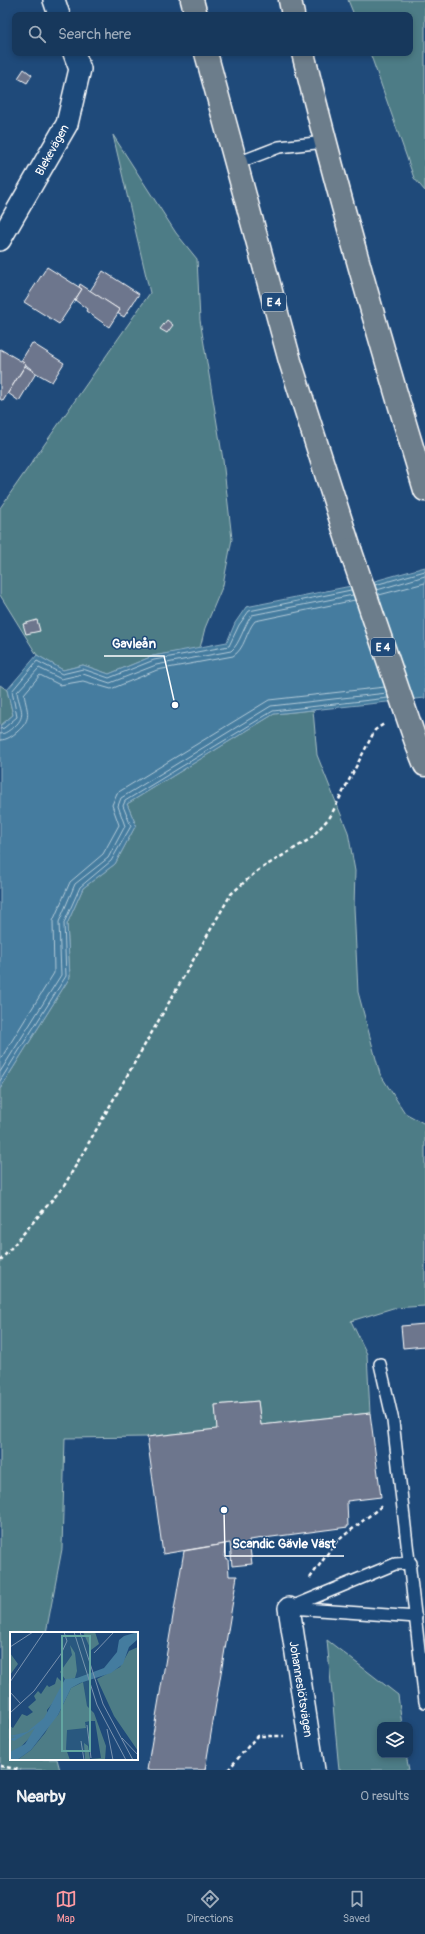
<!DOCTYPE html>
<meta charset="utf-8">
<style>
:root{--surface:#17385c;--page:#203f62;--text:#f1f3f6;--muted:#9eacbb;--line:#365272;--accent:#ff9aa2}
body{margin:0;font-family:Pangolin,sans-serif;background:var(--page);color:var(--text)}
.controls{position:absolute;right:12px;bottom:12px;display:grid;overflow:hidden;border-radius:8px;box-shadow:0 2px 6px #0003}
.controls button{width:36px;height:36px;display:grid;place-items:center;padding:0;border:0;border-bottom:1px solid var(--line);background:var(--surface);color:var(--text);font:20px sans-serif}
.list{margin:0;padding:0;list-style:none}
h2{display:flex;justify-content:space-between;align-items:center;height:52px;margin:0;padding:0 16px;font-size:17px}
h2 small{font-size:13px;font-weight:400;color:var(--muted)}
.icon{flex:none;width:22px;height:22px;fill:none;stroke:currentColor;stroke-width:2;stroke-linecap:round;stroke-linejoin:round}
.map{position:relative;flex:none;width:425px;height:1770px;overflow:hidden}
.search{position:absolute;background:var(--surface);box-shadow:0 2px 6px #0003;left:12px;right:12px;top:12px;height:44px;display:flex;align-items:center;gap:10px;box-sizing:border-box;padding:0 14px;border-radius:8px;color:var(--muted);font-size:15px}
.sheet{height:108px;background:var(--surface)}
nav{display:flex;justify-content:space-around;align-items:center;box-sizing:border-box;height:56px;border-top:1px solid var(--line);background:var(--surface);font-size:11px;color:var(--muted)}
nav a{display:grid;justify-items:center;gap:2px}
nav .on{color:var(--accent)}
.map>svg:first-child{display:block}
.green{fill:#4d7c86;stroke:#a6bec2}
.water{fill:#447c9f;stroke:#8fb0c5}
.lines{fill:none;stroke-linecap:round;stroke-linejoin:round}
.shore{stroke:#b4cbd9;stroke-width:1}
.building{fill:#6d768d;stroke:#fff}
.service-casing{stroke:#fff;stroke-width:14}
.minor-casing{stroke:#fff;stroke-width:24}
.motorway-casing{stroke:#fff;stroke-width:25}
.path{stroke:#fff;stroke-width:2.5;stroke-dasharray:4 3;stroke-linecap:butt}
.service{stroke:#1f4a7a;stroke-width:11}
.minor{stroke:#1f4a7a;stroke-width:21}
.motorway{stroke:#6c7d8b;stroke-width:22}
.motorway-bridge-casing{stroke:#fff;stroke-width:25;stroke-linecap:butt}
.motorway-bridge{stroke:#6c7d8b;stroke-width:22}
.labels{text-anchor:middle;stroke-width:3;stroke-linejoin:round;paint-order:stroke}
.shield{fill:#1f4a7a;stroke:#bcc9d7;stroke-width:1}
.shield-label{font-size:11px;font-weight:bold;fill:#fff}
.street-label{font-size:12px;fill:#fff;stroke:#1f4a7a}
.inset-road{fill:none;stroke:#7992af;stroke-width:1}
.view{fill:#63a6a1;fill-opacity:0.15;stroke:#63a6a1;stroke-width:2}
.inset-edge{fill:none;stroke:#fff;stroke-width:2}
.leader{fill:none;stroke:#fff;stroke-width:1.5}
.callout-dot{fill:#fff;stroke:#1f4a7a;stroke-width:1.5}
.callout-label{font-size:13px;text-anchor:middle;font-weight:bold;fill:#fff;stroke:#1f4a7a;stroke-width:3;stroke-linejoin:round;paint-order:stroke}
</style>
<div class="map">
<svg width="425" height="1770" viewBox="0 0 425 1770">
<rect width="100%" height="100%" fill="#1f4a7a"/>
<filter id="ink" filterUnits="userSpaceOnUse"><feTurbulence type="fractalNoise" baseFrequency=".025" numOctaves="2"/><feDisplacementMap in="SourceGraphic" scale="8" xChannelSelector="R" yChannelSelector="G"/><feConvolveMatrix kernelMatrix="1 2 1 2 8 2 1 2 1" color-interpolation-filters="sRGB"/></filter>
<g filter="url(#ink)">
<g class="green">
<polygon points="348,0 425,0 425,191 414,178 370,53 410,53 410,15 354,15"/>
<polygon points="113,135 176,233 197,259 200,320 223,460 232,539 223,585 205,628 200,648 153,656 109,674 83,665 63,670 37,655 0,595 0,508 150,293"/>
<polygon points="0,685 7,690 13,715 0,726"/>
<polygon points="313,710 317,755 348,832 355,871 354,907 358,992 380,1074 405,1113 425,1124 425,1306 393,1308 351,1321 367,1354 370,1413 261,1425 258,1401 215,1405 217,1429 147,1437 65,1438 62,1549 46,1633 11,1633 11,1759 57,1759 60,1770 0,1770 0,1089 70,977 67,924 83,888 115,864 136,825 127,804 274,714"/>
<polygon points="327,1640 398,1695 402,1725 380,1725 380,1755 406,1755 409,1770 339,1770"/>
</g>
<polygon class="water" points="425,567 425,698 274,714 127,804 136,825 115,864 83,888 67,924 70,977 0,1089 0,726 13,715 7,690 37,655 63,670 83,665 109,674 153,656 227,642 235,623 246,607 371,582"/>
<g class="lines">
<g class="shore">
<polyline points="375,585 425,571"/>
<polyline points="377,590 425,576"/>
<polyline points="379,595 425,583"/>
<polyline points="0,729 4,728 17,717 12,691 37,661 62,674 83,669 109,678 154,660 229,646 239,625 249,611 351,590"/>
<path d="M0,734C6,734 9,730 14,727C28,715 19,707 17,692L39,668L61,679L83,674L110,683L156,665L231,651C240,644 244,625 252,615L353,595"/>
<path d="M0,740C7,740 12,736 17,732C33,718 27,712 24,694L40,675L60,685L83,681L111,689L157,670L233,656C245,649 246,631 255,621L355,600"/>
<polyline points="0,1060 54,973 53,921 70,882 103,854 119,825 112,805 117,793 269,700 385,687"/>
<polyline points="0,1072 61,975 59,922 75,884 108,858 125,826 118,806 121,798 271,706 387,693"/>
<polyline points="0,1081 66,976 64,923 80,887 111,861 131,826 123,806 125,801 273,711 388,698"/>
</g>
</g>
<g class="building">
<polygon points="24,69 32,75 27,83 18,78"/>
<polygon points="47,267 82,289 59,324 24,302"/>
<polygon points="103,271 139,294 124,317 117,313 120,310 90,291"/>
<polygon points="80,284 120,310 109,327 86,311 87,309 75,300 82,289 79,287"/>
<polygon points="167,320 173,325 167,333 160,329"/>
<polygon points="32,343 64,363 52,382 36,373 21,361"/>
<polygon points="0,349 26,364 3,401 0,399"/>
<polygon points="25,366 36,373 19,401 8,393"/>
<polygon points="37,620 40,631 26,634 23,624"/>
<polygon points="425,1324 425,1346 403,1348 401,1326"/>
<polygon points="258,1401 261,1425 370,1413 381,1497 347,1501 348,1527 249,1540 252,1564 232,1566 230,1543 163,1554 147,1437 217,1429 215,1405"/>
<polygon points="225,1544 224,1557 228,1559 229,1576 237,1576 205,1770 147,1770 184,1551"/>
</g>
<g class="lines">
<defs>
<g id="service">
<polyline points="235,164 279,147 325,142"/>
<polyline points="380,1364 393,1421 425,1702"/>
<polyline points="289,1608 395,1564 411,1563"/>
<polyline points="291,1608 416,1617"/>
</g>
<g id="minor">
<polyline points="54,0 59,15"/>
<polyline points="0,240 67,124 80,69 74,53"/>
<polyline points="289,1608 314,1770"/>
</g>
<g id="motorway">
<polyline points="192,0 196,15"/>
<polyline points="290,0 293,15"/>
<polyline points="206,53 290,361 350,549"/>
<path d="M303,53C339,200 381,345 425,490"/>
<polyline points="417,745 425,765"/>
</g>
</defs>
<use href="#service" class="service-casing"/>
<use href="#minor" class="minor-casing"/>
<use href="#motorway" class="motorway-casing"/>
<g class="path">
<polyline points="0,1261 64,1186 231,894 257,871 310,839 330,817 375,730 384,724"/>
<polyline points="310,1578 336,1542 383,1505"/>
<polyline points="0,1766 21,1770"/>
<polyline points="228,1770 257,1736 284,1736"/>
</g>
<use href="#service" class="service"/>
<use href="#minor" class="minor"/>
<use href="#motorway" class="motorway"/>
<defs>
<polyline id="motorway-bridge" points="350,549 417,745"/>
</defs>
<use href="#motorway-bridge" class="motorway-bridge-casing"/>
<use href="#motorway-bridge" class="motorway-bridge"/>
</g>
</g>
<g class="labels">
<g class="shield">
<rect x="262" y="293" width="24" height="18" rx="3"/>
<rect x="371" y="638" width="24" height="18" rx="3"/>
</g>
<g class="shield-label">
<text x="274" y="306">E 4</text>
<text x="383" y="651">E 4</text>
</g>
<g class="street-label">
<text transform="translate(52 150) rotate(-61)" y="4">Blekevägen</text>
<text transform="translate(301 1689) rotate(81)" y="4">Johanneslötsvägen</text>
</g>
</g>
<g transform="translate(10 1632)">
<rect width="128" height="128" fill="#1f4a7a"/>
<path d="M73,0H85L89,12L81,18ZM60,13L65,21L67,39L65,46L59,48L55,47L50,40L62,23ZM128,15V119L104,84L87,47L110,35L119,19ZM0,21L8,32L0,43ZM47,45L53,51L46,67L37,78V88L0,126V94L3,96L12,82L17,84L23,80L18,75L26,68L24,64L28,59L31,62L37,53L39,55L45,52ZM73,50L77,74L84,81L96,114L95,128H75L74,111L78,114L80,127L91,126L85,89H80L75,90L76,96L57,98L56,117L60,128H7L21,118L35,101L43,87L48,83L61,56Z" fill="#4d7c86"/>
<path d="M128,0V7L119,15L113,32L101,41L70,51L61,56L48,83L21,118L7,128H0V120L15,112L25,96L4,109L0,107L6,105L0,104L17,100L34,86L55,47L67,46L94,36L107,20L109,8L114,4Z" fill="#447c9f"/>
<path class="inset-road" d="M64,0L87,73L116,128M70,0L93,72L123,128M0,15L23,0M84,21L104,0M0,50L34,0M0,60L11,72M0,81L24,59L51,22L57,9L54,0M77,93L81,126M97,97L103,128M112,106L128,123M71,109L74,128"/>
<path class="view" d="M52,4H80V119H52Z"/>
<rect width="128" height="128" class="inset-edge"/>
</g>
<path class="leader" d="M175 705L164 656H104M224 1510L225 1556H344"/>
<g class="callout-dot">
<circle cx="175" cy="705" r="4"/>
<circle cx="224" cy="1510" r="4"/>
</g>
<g class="callout-label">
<text x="134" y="648">Gavleån</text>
<text x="284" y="1548">Scandic Gävle Väst</text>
</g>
</svg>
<div class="controls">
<button><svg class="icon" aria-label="layers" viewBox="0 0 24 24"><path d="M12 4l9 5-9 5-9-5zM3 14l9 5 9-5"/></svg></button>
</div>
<div class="search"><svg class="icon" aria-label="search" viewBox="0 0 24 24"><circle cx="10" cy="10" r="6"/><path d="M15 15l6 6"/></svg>Search here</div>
</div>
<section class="sheet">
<h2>Nearby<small>0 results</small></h2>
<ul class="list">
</ul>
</section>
<nav>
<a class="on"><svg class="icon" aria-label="map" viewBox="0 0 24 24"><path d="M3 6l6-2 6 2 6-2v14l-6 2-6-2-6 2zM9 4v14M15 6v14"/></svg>Map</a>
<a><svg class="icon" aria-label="directions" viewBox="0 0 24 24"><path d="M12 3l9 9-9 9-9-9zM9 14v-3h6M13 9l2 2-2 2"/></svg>Directions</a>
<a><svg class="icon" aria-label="saved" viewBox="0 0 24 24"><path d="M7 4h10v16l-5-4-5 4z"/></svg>Saved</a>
</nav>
